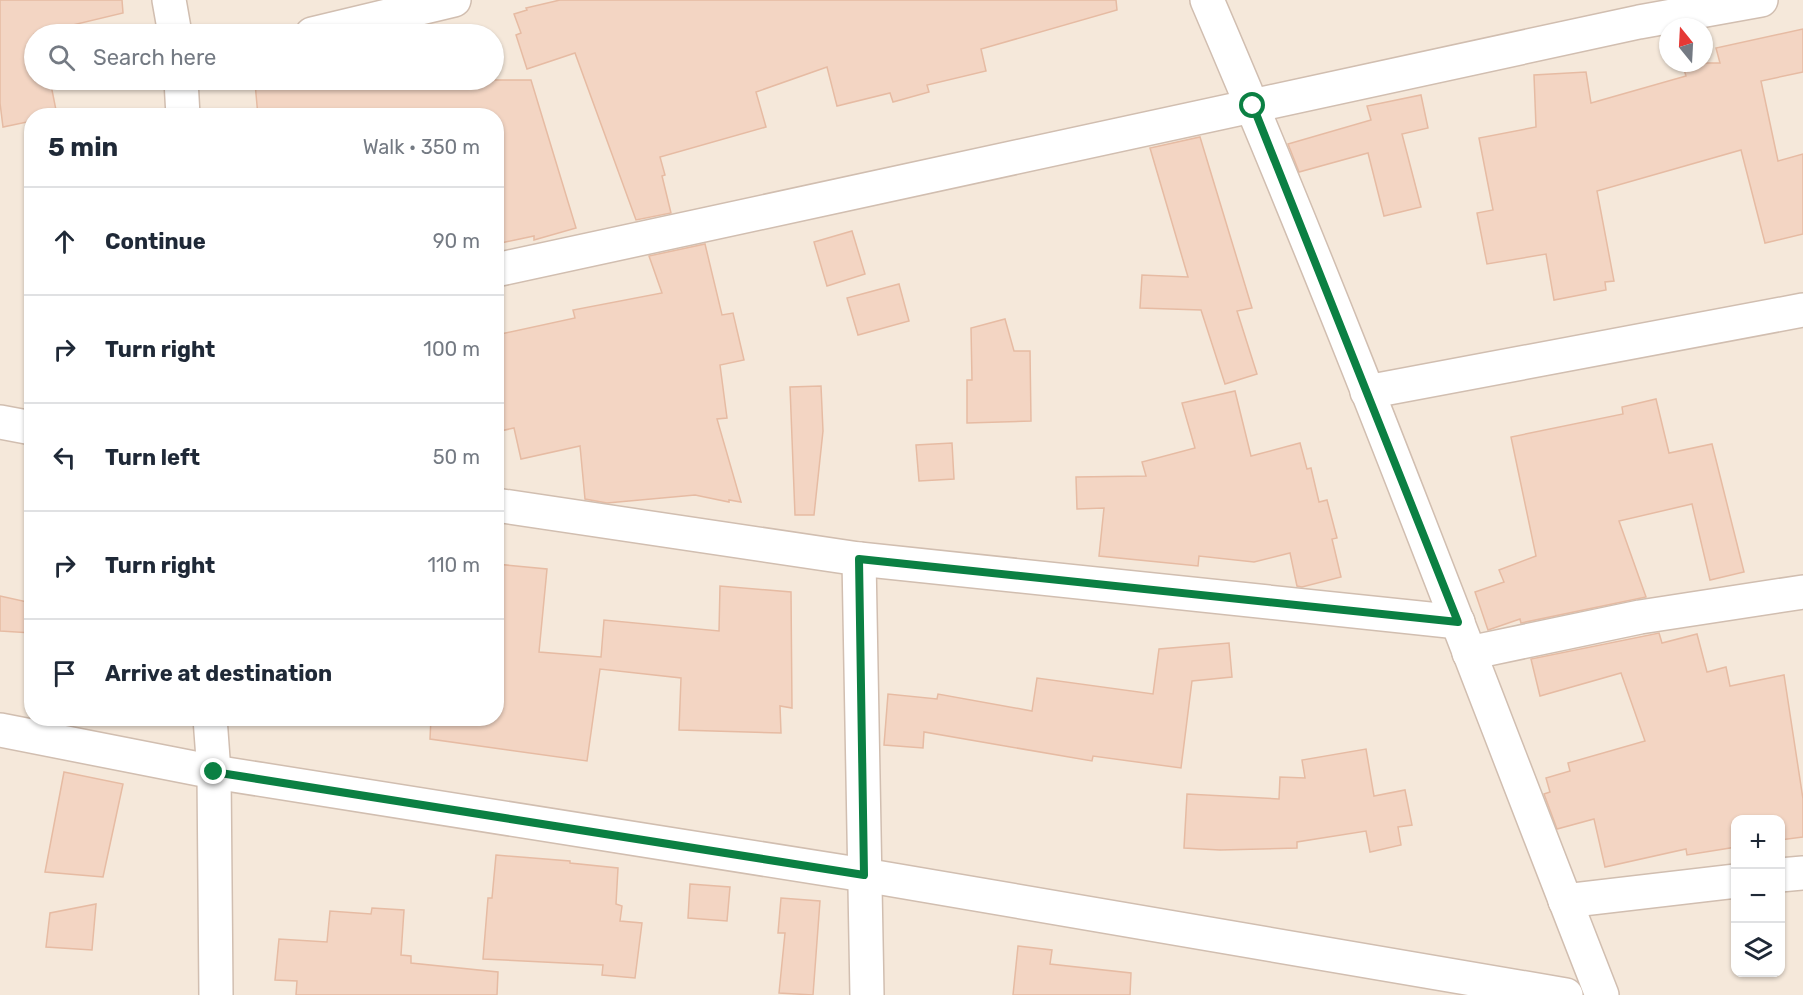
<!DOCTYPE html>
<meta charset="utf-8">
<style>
:root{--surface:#fff;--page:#f2f2f3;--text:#1f2937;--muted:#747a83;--line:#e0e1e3}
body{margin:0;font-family:Rubik,sans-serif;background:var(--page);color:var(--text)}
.controls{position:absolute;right:18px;bottom:18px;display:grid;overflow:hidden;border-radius:12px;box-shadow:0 2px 4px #0004}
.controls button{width:54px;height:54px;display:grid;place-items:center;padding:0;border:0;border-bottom:2px solid var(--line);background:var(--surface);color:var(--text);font:30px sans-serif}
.compass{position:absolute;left:1659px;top:18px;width:54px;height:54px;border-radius:50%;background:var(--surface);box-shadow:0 2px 4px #0004;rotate:342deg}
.stop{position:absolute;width:18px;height:18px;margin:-14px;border:4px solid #0b8043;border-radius:50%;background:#fff}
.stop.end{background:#0b8043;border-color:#fff;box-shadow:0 2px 6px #0008}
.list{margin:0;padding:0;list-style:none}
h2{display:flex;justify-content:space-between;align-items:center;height:78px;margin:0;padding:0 24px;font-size:26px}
h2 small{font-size:20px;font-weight:400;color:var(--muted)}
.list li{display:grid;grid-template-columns:39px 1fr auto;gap:18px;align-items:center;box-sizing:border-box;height:108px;padding:0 24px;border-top:2px solid var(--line)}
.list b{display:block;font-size:22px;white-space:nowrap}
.list em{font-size:20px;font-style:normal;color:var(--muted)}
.icon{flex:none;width:33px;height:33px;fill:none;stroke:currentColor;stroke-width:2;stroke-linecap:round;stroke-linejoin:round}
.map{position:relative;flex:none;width:1803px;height:995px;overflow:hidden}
.search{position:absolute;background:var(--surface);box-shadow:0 2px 4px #0004;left:24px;top:24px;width:480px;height:66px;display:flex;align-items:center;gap:15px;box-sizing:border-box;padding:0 21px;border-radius:33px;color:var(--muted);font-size:22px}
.panel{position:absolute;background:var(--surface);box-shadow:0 2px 4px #0004;left:24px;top:108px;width:480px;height:618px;border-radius:24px}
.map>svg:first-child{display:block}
.residential{fill:#f5e8da;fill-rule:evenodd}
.building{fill:#f3d5c3;stroke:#e6bba3;stroke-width:1.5}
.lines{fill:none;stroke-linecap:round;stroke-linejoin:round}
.street-casing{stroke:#d1beb0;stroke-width:36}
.street{stroke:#fff;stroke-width:33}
.route{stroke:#0b8043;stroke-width:8}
</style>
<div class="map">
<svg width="1803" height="995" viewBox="0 0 1803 995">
<rect width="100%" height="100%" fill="#fdf6ec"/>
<path class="residential" d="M0,0H1803V995H0ZM1668,27H1704V63H1668ZM34,34H494V80H34ZM32,116H496V718H32ZM1736,820H1780V972H1736Z"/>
<g class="building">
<polygon points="0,0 122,0 123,13 60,28 61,34 34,34 34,80 50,80 57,115 32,116 32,121 3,127 0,103"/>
<polygon points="560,0 1116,0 1117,10 981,49 986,71 927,85 929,92 893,102 890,93 837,106 827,67 756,92 766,127 660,157 665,175 662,176 671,213 636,220 575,53 527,69 516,35 521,33 514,14 527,10 526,8"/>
<polygon points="1803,29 1803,72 1761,81 1778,161 1803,154 1803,234 1765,243 1741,150 1597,191 1614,281 1605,282 1606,290 1554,300 1546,254 1487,264 1477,213 1493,210 1479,138 1536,127 1534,75 1586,72 1591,103 1686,76 1682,63 1720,63 1716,48"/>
<polygon points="273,80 531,80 576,228 534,240 534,236 496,244 496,116 258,116 255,83"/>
<polygon points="1421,95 1428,128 1402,134 1421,207 1384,216 1368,153 1299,172 1288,144 1371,120 1367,106"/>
<polygon points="1200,137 1252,308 1237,311 1257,374 1225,384 1201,310 1140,308 1142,275 1188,277 1150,148"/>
<polygon points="852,231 865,274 827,286 814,242"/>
<polygon points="705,244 722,315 733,313 744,360 720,365 727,418 717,419 741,502 729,500 729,502 695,495 607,503 585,499 580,446 521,459 514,428 496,432 496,335 575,318 573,310 662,293 649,256"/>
<polygon points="899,284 909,321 858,335 847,298"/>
<polygon points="1005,319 1014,351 1030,351 1031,421 967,423 967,380 972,380 971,328"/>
<polygon points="821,386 823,431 814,515 795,515 790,387"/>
<polygon points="1235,391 1251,456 1300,443 1307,469 1311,468 1319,502 1327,500 1337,538 1332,539 1341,577 1302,587 1297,586 1290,553 1254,562 1199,556 1198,566 1099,556 1104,508 1077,509 1076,477 1146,476 1142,462 1195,448 1182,403"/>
<polygon points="1656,399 1669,453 1712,444 1744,572 1710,580 1692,504 1619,521 1646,597 1521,623 1520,619 1488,630 1475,592 1504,582 1499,570 1536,556 1511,437 1623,414 1622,407"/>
<polygon points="952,443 954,479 919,481 916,445"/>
<polygon points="496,564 547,569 539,652 601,657 604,620 719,631 720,586 791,592 792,708 780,706 781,733 679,730 681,678 600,669 587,761 430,739 431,718 496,718"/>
<polygon points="0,596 32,603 32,633 0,631"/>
<polygon points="1659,633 1662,643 1697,634 1707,672 1726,667 1730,686 1784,675 1803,799 1803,837 1780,840 1780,819 1736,819 1736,847 1687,855 1686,849 1605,867 1594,819 1557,829 1544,794 1550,792 1546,778 1570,771 1568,763 1645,741 1621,673 1540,696 1531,659"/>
<polygon points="1229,643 1232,677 1192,681 1181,768 1093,756 1092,761 924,732 923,748 884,745 888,694 937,699 938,694 1032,711 1037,678 1153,694 1159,649"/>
<polygon points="1366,749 1374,796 1405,790 1412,825 1398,827 1401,845 1370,852 1366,831 1297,842 1297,848 1220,850 1184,848 1187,794 1279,799 1280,777 1305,778 1302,760"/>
<polygon points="64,772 123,784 103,877 45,872"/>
<polygon points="496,855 570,861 570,863 618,868 616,904 622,906 620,921 642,923 635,978 602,975 603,965 483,959 488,898 492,898"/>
<polygon points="690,884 730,887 727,921 688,918"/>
<polygon points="781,898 820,901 813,995 779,993 785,933 778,933"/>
<polygon points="96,904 92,950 46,947 50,913"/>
<polygon points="372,908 404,910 401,955 411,956 411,963 498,972 497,995 296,995 297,981 275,980 279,939 327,942 330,911 371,914"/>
<polygon points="1018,946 1052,950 1050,964 1131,973 1130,995 1013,995"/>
</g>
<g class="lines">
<defs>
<g id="street">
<polyline points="169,0 175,34"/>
<path d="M1207,0C1348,328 1472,663 1602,995"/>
<polyline points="312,34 454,0"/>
<polyline points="181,80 183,116"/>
<polyline points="496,270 1639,22 1761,0"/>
<polyline points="1367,392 1803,310"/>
<polyline points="0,422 32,428"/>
<polyline points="496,505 859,559 1458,622"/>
<polyline points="859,559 867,995"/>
<polyline points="1469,653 1640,617 1803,592"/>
<polyline points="210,718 214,772 216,995"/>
<polyline points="0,730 214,772 864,875 1566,995"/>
<polyline points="1780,875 1803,873"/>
<polyline points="1565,901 1736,881"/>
</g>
</defs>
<use href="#street" class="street-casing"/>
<use href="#street" class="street"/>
</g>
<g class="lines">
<polyline class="route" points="214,772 864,875 859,559 1458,622 1253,106"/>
</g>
</svg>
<div class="controls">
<button>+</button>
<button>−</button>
<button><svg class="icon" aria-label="layers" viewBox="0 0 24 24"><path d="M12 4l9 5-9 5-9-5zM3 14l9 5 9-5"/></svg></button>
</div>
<svg class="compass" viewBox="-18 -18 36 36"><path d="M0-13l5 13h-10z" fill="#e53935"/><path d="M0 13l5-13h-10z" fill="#747a83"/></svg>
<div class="stop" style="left:1253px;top:106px"></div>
<div class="stop end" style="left:214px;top:772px"></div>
<div class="search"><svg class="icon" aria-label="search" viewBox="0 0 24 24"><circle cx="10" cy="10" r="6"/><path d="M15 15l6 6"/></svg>Search here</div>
<section class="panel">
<h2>5 min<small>Walk · 350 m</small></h2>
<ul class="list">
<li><svg class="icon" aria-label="ahead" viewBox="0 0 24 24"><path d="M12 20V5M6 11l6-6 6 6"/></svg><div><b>Continue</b></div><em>90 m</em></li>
<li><svg class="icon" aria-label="right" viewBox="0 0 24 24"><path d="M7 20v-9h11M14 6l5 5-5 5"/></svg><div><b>Turn right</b></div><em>100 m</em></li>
<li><svg class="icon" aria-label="left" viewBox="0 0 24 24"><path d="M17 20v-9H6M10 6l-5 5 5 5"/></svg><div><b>Turn left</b></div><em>50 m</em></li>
<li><svg class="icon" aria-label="right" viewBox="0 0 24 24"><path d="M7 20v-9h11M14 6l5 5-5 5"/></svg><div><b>Turn right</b></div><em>110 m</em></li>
<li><svg class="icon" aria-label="arrive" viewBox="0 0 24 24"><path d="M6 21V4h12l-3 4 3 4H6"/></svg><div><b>Arrive at destination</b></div></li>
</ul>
</section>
</div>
